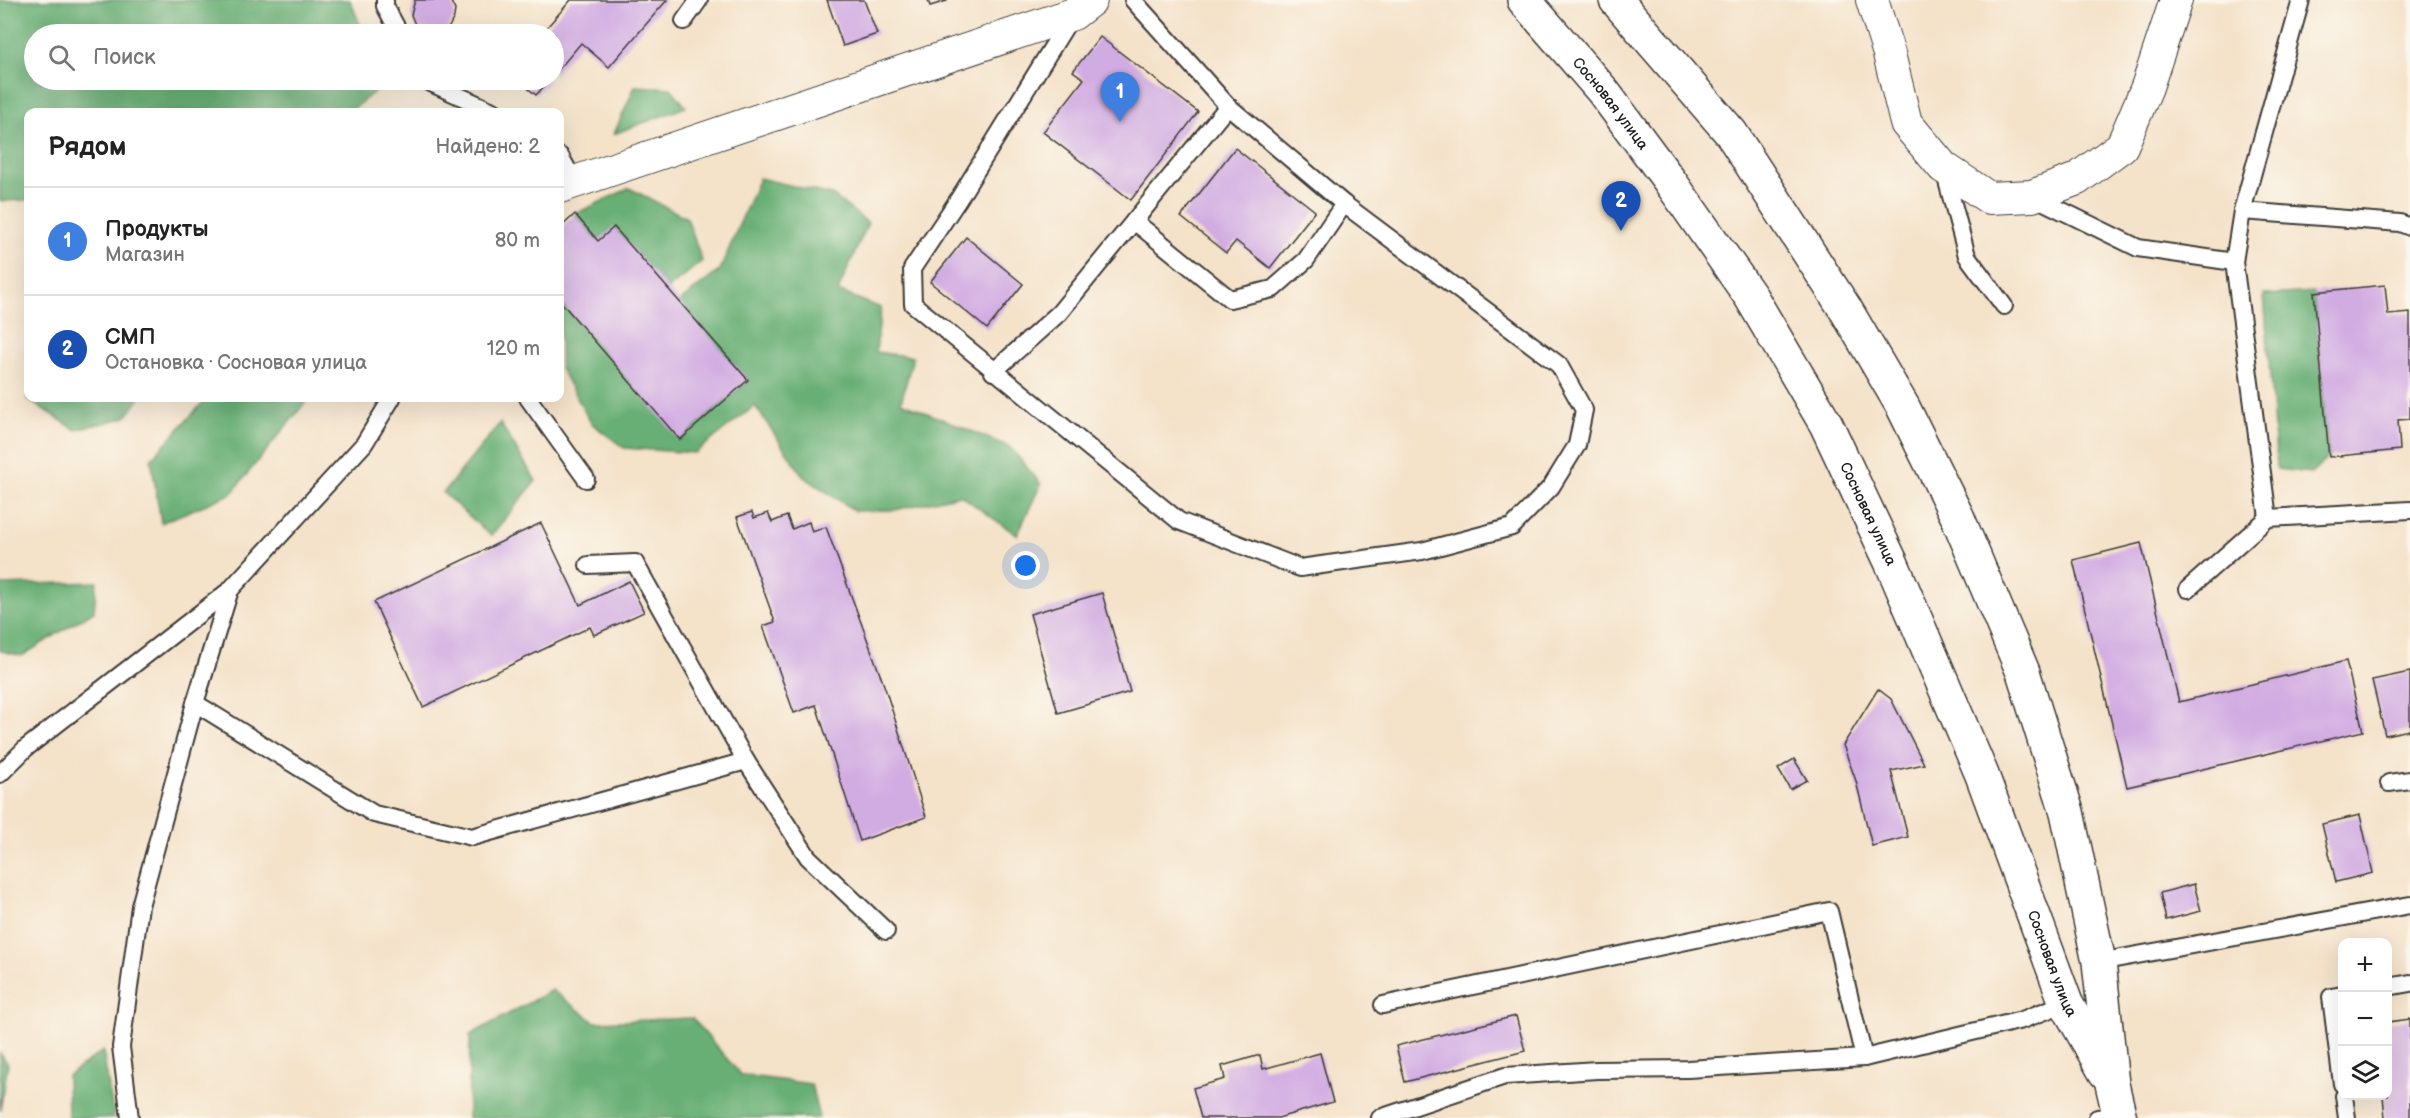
<!DOCTYPE html>
<html lang="ru">
<meta charset="utf-8">
<style>
:root{--surface:#fff;--page:#f6f6f6;--text:#222;--muted:#767676;--line:#e0e0e0;--accent:#c8321e}
body{margin:0;font-family:"Balsamiq Sans",sans-serif;background:var(--page);color:var(--text)}
.controls{position:absolute;right:18px;bottom:18px;display:grid;overflow:hidden;border-radius:12px;box-shadow:0 6px 24px #0002}
.controls button{width:54px;height:54px;display:grid;place-items:center;padding:0;border:0;border-bottom:2px solid var(--line);background:var(--surface);color:var(--text);font:30px sans-serif}
.you{position:absolute;left:1026px;top:566px;width:21px;height:21px;margin:-15px;border:4px solid #fff;border-radius:50%;background:#1a73e8;box-shadow:0 0 0 9px #1a73e833}
.badge{display:grid;place-items:center;width:39px;height:39px;border-radius:50%;background:var(--accent);color:#fff;font-size:20px;font-weight:700}
.pin{position:absolute;translate:-50% -50px;filter:drop-shadow(0 2px 3px #0008)}
.pin::after{content:'';position:absolute;top:32px;width:21px;height:18px;background:inherit;clip-path:polygon(0 0,100% 0,50% 100%)}
.list{margin:0;padding:0;list-style:none}
h2{display:flex;justify-content:space-between;align-items:center;height:78px;margin:0;padding:0 24px;font-size:26px}
h2 small{font-size:20px;font-weight:400;color:var(--muted)}
.list li{display:grid;grid-template-columns:39px 1fr auto;gap:18px;align-items:center;box-sizing:border-box;height:108px;padding:0 24px;border-top:2px solid var(--line)}
.list b{display:block;font-size:22px;white-space:nowrap}
.list p{margin:0;font-size:20px;white-space:nowrap;color:var(--muted)}
.list em{font-size:20px;font-style:normal;color:var(--muted)}
.icon{flex:none;width:33px;height:33px;fill:none;stroke:currentColor;stroke-width:2;stroke-linecap:round;stroke-linejoin:round}
.map{position:relative;flex:none;width:2410px;height:1118px;overflow:hidden}
.search{position:absolute;background:var(--surface);box-shadow:0 6px 24px #0002;left:24px;top:24px;width:540px;height:66px;display:flex;align-items:center;gap:15px;box-sizing:border-box;padding:0 21px;border-radius:33px;color:var(--muted);font-size:22px}
.panel{position:absolute;background:var(--surface);box-shadow:0 6px 24px #0002;left:24px;top:108px;width:540px;height:294px;border-radius:12px}
.map>svg:first-child{display:block}
.forest{fill:#68af74;stroke:#426648;stroke-width:1.5}
.building{fill:#d1ace2}
.lines{fill:none;stroke-linecap:round;stroke-linejoin:round}
.service-casing{stroke:#3c3a36;stroke-width:20}
.minor-casing{stroke:#3c3a36;stroke-width:34}
.primary-casing{stroke:#3c3a36;stroke-width:36}
.service{stroke:#fff;stroke-width:16}
.minor{stroke:#fff;stroke-width:32}
.primary{stroke:#fff;stroke-width:33}
.labels{text-anchor:middle;stroke-width:6;stroke-linejoin:round;paint-order:stroke}
.street-label{font-size:15px;fill:#1c1c1c;stroke:#fbf7ec}
</style>
<div class="map">
<svg width="2410" height="1118" viewBox="0 0 2410 1118">
<rect width="100%" height="100%" fill="#fbf7ec"/>
<filter id="ink" filterUnits="userSpaceOnUse"><feTurbulence type="fractalNoise" baseFrequency=".0167" numOctaves="2"/><feDisplacementMap in="SourceGraphic" scale="12" xChannelSelector="R" yChannelSelector="G"/><feConvolveMatrix kernelMatrix="1 2 1 2 8 2 1 2 1" color-interpolation-filters="sRGB"/></filter>
<filter id="wash" filterUnits="userSpaceOnUse"><feTurbulence type="fractalNoise" baseFrequency=".008" numOctaves="4" result="noise"/><feDisplacementMap in="SourceGraphic" scale="24" xChannelSelector="R" yChannelSelector="G"/><feGaussianBlur stdDeviation="1.35" result="paint"/><feColorMatrix in="noise" values="0 0 0 0 0 0 0 0 0 0 0 0 0 0 0 0 0 1.4 0 .05"/><feComposite in="paint" operator="in"/></filter>
<g filter="url(#wash)">
<rect width="100%" height="100%" fill="#f4e2c9"/>
<g class="forest">
<polygon points="0,0 350,0 364,34 34,34 34,80 382,80 384,84 349,112 28,112 28,200 0,201"/>
<polygon points="635,86 671,88 686,107 614,134"/>
<polygon points="759,178 832,195 868,223 838,291 881,308 876,352 913,357 901,402 1010,447 1041,484 1017,535 960,495 895,510 855,511 804,477 755,406 695,453 624,448 591,423 560,368 560,301 681,440 748,380 679,302 720,270"/>
<polygon points="629,188 687,218 702,261 668,289 615,228 598,241 575,214"/>
<polygon points="2314,292 2329,457 2311,473 2277,469 2264,295"/>
<polygon points="29,398 140,398 126,417 76,430 27,399"/>
<polygon points="207,398 309,398 231,494 161,523 151,459"/>
<polygon points="500,423 536,481 491,536 443,493"/>
<polygon points="97,582 94,611 22,656 0,651 0,585"/>
<polygon points="552,990 595,1022 692,1018 741,1075 811,1084 819,1118 468,1118 470,1035"/>
<polygon points="103,1051 114,1118 68,1118 67,1076"/>
<polygon points="0,1053 8,1064 0,1111"/>
</g>
<g id="blocks">
<g class="building">
<polygon points="415,0 450,0 455,10 454,17 448,29 436,34 428,34 416,27 411,15"/>
<polygon points="571,0 667,0 609,67 581,43 554,75 554,34 541,34"/>
<polygon points="827,0 864,0 877,34 843,46"/>
<polygon points="928,0 947,0 947,1 930,6"/>
<polygon points="1100,37 1198,112 1131,200 1043,132 1084,79 1073,71"/>
<polygon points="518,80 550,80 536,95"/>
<polygon points="1235,148 1315,211 1270,268 1236,241 1226,253 1181,217"/>
<polygon points="575,214 598,241 614,227 748,380 680,440 560,301 560,228"/>
<polygon points="966,237 1023,284 987,329 930,282"/>
<polygon points="2385,285 2388,315 2410,313 2410,419 2398,420 2400,450 2329,457 2314,292"/>
<polygon points="752,512 754,518 768,513 772,522 787,516 792,529 809,522 812,532 826,527 885,688 926,817 860,841 816,705 794,713 763,626 775,622 737,517"/>
<polygon points="541,523 580,605 629,581 644,612 594,635 590,627 423,707 374,602"/>
<polygon points="2141,543 2179,702 2346,661 2363,731 2127,787 2073,560"/>
<polygon points="1102,593 1130,692 1058,713 1030,614"/>
<polygon points="2410,672 2410,730 2385,735 2372,680"/>
<polygon points="1878,689 1891,699 1924,764 1891,771 1908,837 1872,846 1856,781 1843,745"/>
<polygon points="1794,759 1807,780 1790,789 1778,769"/>
<polygon points="2360,815 2373,873 2336,882 2322,824"/>
<polygon points="2194,884 2201,911 2166,920 2160,893"/>
<polygon points="1516,1016 1525,1051 1405,1082 1396,1046"/>
<polygon points="2410,1019 2410,1118 2385,1118 2383,1096 2388,1096 2388,1022"/>
<polygon points="1320,1053 1333,1102 1278,1118 1201,1118 1193,1088 1225,1079 1222,1066 1260,1055 1263,1069"/>
</g>
</g>
</g>
<g filter="url(#ink)">
<use href="#blocks" fill-opacity="0" stroke="#3c3a36" stroke-width="1.5"/>
<g class="lines">
<defs>
<g id="service">
<polyline points="385,0 385,6 400,34"/>
<polyline points="1071,17 958,200 912,269 913,304 1179,521 1300,568 1422,551 1512,527 1551,487 1577,445 1584,410 1559,365 1344,204 1228,106 1133,0"/>
<polyline points="684,21 699,0"/>
<polyline points="424,80 495,112"/>
<polyline points="560,156 574,181"/>
<polyline points="1944,170 1967,256 2004,306"/>
<polyline points="2032,196 2138,248 2234,262"/>
<polyline points="2242,211 2400,223 2410,227"/>
<polyline points="1134,221 1230,299 1273,289 1306,260 1344,204"/>
<polyline points="993,372 1059,313 1228,106"/>
<polyline points="528,398 586,479"/>
<polyline points="2268,518 2234,262 2242,211 2301,0"/>
<polyline points="2188,589 2268,518 2410,510"/>
<polyline points="195,703 374,814 472,837 746,761 635,563 588,565"/>
<polyline points="746,761 808,857 886,931"/>
<polyline points="0,774 26,748 230,590 364,444 392,398"/>
<polyline points="2389,783 2410,780"/>
<polyline points="2099,962 2410,905"/>
<polyline points="2388,987 2410,983"/>
<polyline points="2342,995 2331,997 2342,1084"/>
<polyline points="1383,1005 1829,911 1864,1058"/>
<polyline points="2344,1096 2347,1118"/>
<polyline points="130,1118 121,1047 140,906 195,703 230,590"/>
<polyline points="1380,1118 1505,1076 1597,1070 1688,1069 1864,1058 2022,1020 2066,1003"/>
<polyline points="2097,1118 2119,1114"/>
</g>
<g id="minor">
<polyline points="1872,0 1889,54 1906,123 1943,167 1989,198 2032,196 2077,179 2122,146 2147,87 2176,0"/>
<polyline points="560,187 1073,14 1091,0"/>
</g>
<g id="primary">
<path id="s1" d="M1524,0L1602,90L1669,180L1751,297L1826,424L1892,564L1982,775L2066,1003L2105,1072"/>
<polyline points="1616,0 1731,133 1846,310 1903,407 1957,516 2023,672 2067,812 2099,962 2112,1084 2120,1118"/>
</g>
</defs>
<use href="#service" class="service-casing"/>
<use href="#minor" class="minor-casing"/>
<use href="#primary" class="primary-casing"/>
<use href="#service" class="service"/>
<use href="#minor" class="minor"/>
<use href="#primary" class="primary"/>
</g>
</g>
<g class="labels">
<g class="street-label">
<text dy="5" stroke="none"><textPath href="#s1" startOffset="135">Сосновая улица</textPath></text>
<text dy="5" stroke="none"><textPath href="#s1" startOffset="621">Сосновая улица</textPath></text>
<text dy="5" stroke="none"><textPath href="#s1" startOffset="1107">Сосновая улица</textPath></text>
</g>
</g>
</svg>
<div class="controls">
<button>+</button>
<button>−</button>
<button><svg class="icon" aria-label="layers" viewBox="0 0 24 24"><path d="M12 4l9 5-9 5-9-5zM3 14l9 5 9-5"/></svg></button>
</div>
<div class="you"></div>
<div class="pin badge" style="left:1120px;top:122px;background:#3f7fe0">1</div>
<div class="pin badge" style="left:1621px;top:231px;background:#1a4fb4">2</div>
<div class="search"><svg class="icon" aria-label="search" viewBox="0 0 24 24"><circle cx="10" cy="10" r="6"/><path d="M15 15l6 6"/></svg>Поиск</div>
<section class="panel">
<h2>Рядом<small>Найдено: 2</small></h2>
<ul class="list">
<li><span class="badge" style="background:#3f7fe0">1</span><div><b>Продукты</b><p>Магазин</p></div><em>80 m</em></li>
<li><span class="badge" style="background:#1a4fb4">2</span><div><b>СМП</b><p>Остановка · Сосновая улица</p></div><em>120 m</em></li>
</ul>
</section>
</div>
